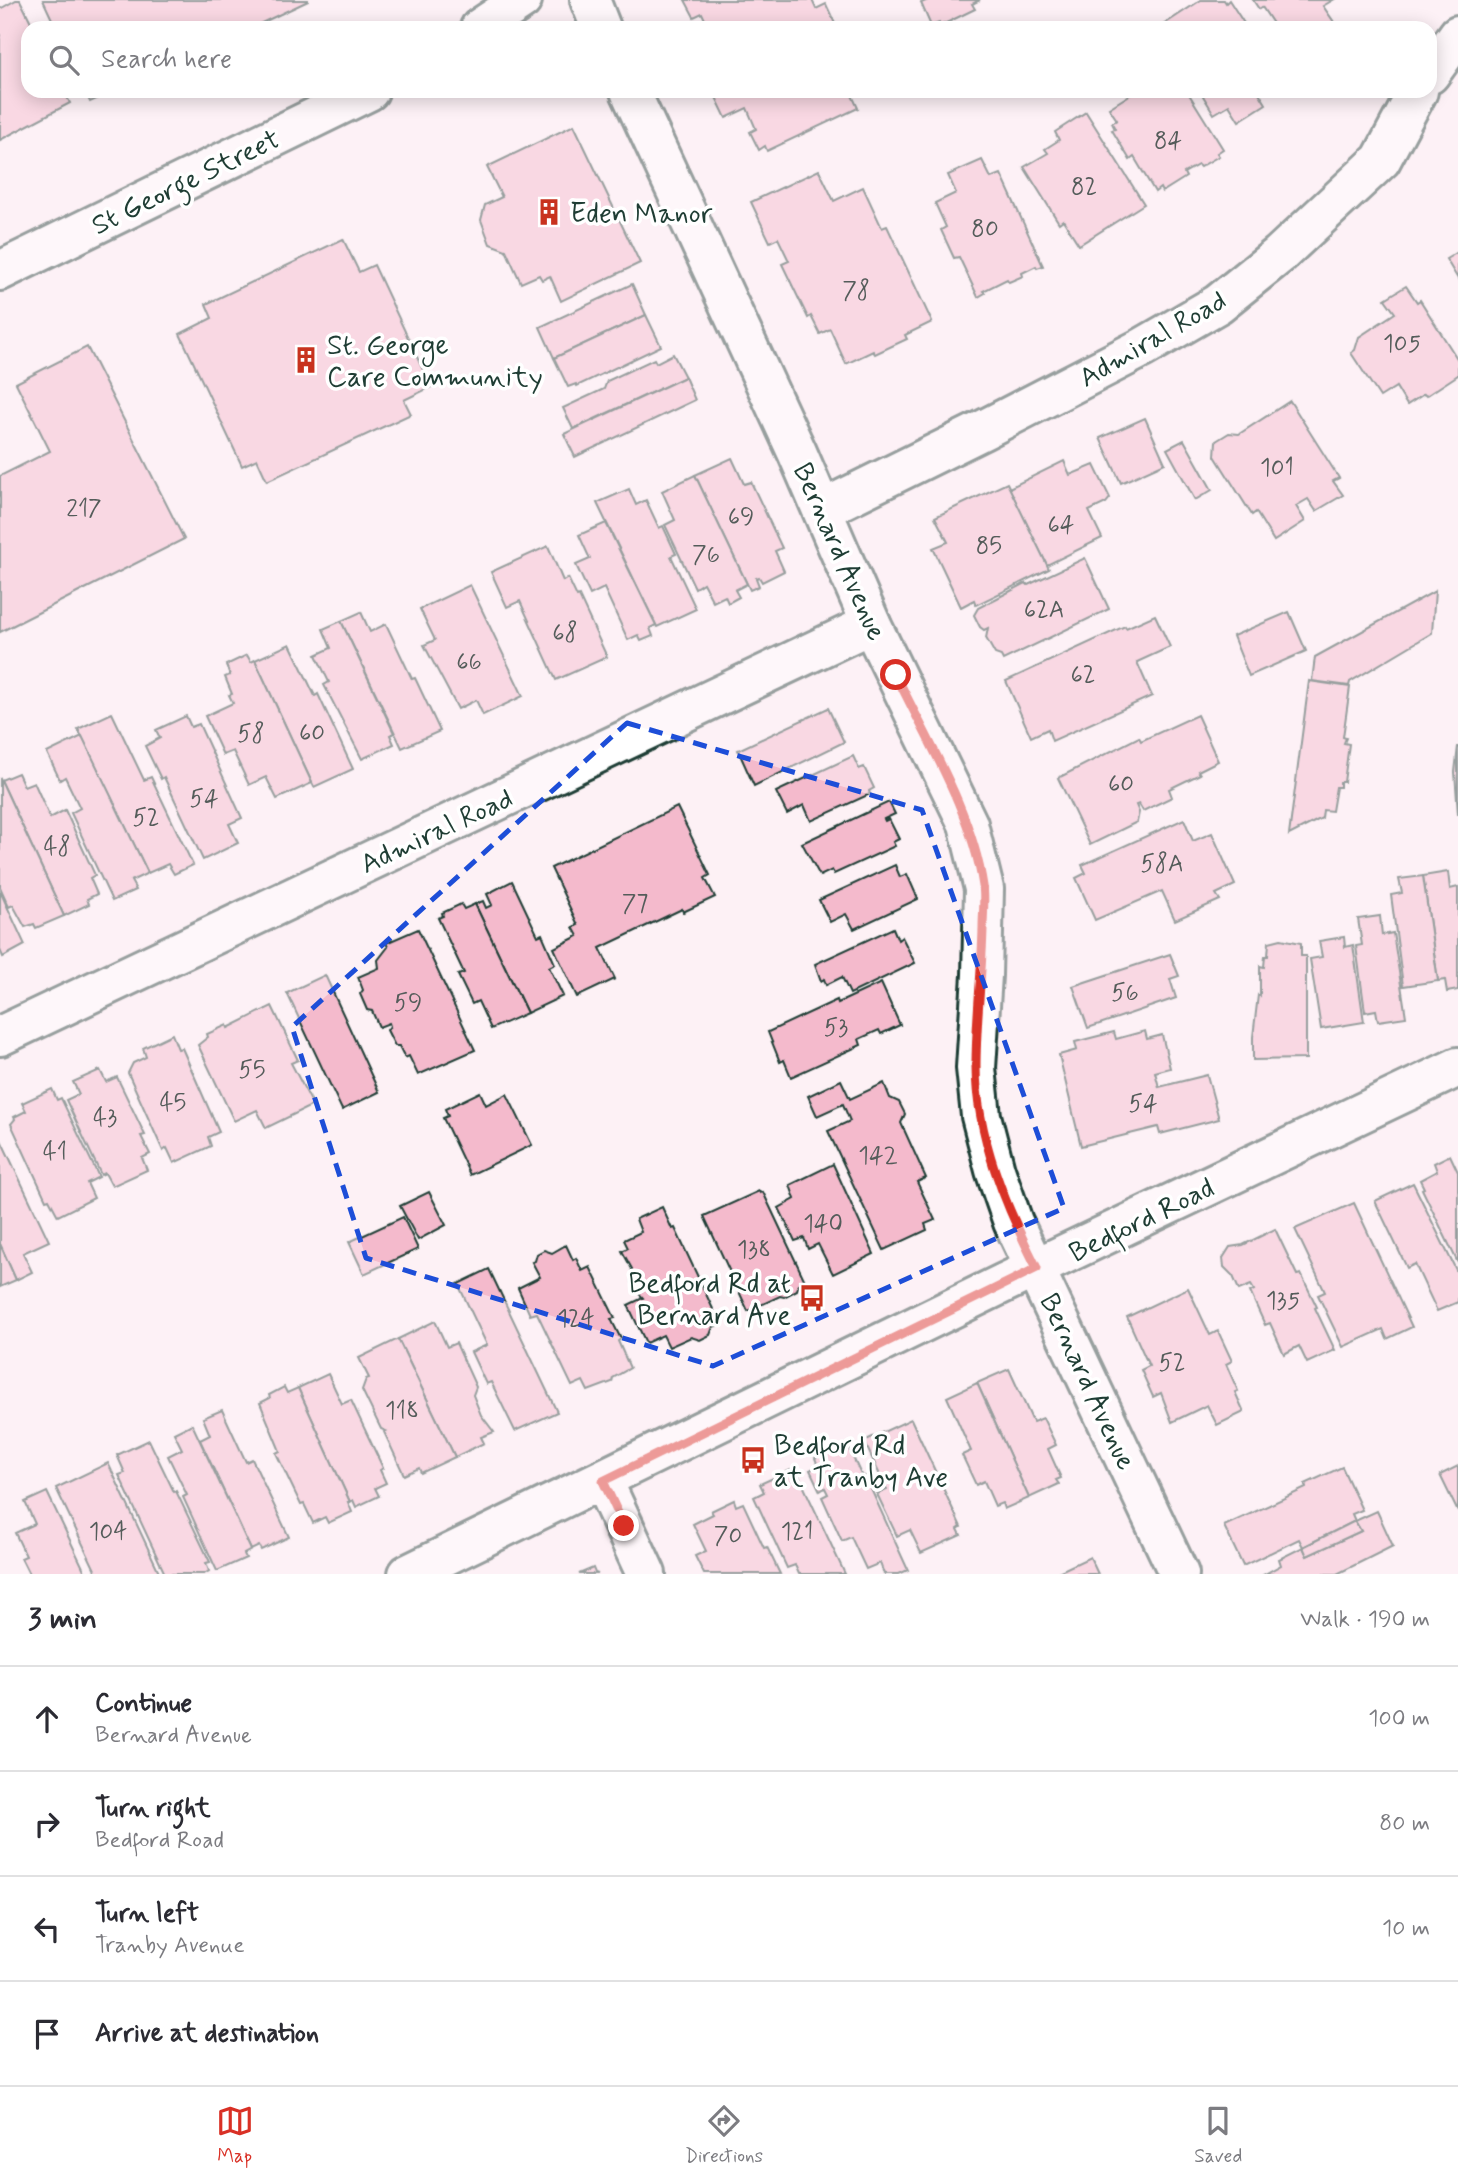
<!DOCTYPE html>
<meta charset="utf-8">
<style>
:root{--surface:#fff;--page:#f7f7f7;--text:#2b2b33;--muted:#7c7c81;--line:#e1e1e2;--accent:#d93025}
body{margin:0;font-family:Mynerve,sans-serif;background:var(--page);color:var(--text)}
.stop{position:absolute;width:21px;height:21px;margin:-16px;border:5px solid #d93025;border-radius:50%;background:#fff}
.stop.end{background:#d93025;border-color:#fff;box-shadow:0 2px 7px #0008}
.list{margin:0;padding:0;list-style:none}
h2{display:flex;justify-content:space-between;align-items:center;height:91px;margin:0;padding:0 28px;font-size:30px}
h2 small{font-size:23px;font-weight:400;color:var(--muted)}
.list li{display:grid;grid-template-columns:46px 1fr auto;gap:21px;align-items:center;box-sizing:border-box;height:105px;padding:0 28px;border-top:2px solid var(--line)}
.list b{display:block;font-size:26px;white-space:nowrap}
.list p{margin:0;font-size:23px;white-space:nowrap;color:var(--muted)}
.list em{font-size:23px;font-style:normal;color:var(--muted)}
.icon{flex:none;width:38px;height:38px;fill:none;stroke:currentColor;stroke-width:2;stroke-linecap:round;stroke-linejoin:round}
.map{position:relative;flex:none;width:1458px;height:1574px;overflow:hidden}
.search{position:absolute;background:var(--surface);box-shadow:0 4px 18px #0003;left:21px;right:21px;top:21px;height:77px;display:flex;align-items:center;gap:18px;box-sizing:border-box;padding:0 24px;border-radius:21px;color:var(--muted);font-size:26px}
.sheet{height:511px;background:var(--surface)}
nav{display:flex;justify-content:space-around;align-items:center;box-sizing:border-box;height:98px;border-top:2px solid var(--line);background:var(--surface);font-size:19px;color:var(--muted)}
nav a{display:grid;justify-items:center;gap:4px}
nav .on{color:var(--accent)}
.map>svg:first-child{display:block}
.building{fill:#f4bacc;stroke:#1f3d34;stroke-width:2}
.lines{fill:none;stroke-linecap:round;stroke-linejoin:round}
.minor-casing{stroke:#1f3d34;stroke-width:44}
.minor{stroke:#fff;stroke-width:38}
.route{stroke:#d93025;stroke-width:9}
.marked{fill:none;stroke:#1d4ed8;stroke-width:5;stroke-dasharray:14 9;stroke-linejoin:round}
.labels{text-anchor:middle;stroke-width:7;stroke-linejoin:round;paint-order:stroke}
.number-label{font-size:24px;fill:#545c5a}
.street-label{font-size:28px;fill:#1f3d34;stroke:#fff}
.poi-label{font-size:28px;fill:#1f3d34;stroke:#fff;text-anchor:start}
</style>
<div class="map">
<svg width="1458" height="1574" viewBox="0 0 1458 1574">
<rect width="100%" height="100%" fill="#fdf1f5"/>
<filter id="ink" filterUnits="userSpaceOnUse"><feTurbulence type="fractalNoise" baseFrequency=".0143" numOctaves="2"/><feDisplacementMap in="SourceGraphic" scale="14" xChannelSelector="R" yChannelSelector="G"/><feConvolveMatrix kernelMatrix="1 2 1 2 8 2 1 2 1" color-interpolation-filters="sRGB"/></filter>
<g filter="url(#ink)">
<g class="building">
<polygon points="16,0 20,0 34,28 28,28 28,91 64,91 70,103 0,140 0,9"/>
<polygon points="43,0 308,0 308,1 251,28 56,28"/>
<polygon points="685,0 812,0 816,9 826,4 837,28 709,28 702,13 694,17"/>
<polygon points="928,0 980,0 972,4 975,9 940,26 939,23 931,26 921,3"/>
<polygon points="1201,0 1224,0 1226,3 1229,0 1247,28 1165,28 1163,25"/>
<polygon points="1253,0 1333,0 1323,6 1334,22 1325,28 1276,28 1262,7 1259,9"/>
<polygon points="85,91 114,91 90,102"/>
<polygon points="713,91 850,91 858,108 767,151 765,146 759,150 750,132 756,129 747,108 726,118"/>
<polygon points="1136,91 1187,91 1223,149 1217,153 1219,156 1200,167 1198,165 1184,173 1186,177 1162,192 1160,188 1155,192 1134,157 1130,160 1112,130 1115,129 1112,123 1117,120 1109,108"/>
<polygon points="1200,91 1258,91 1266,104 1239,121 1229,105 1214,114"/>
<polygon points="1086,112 1144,204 1079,245 1063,220 1059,223 1024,167 1048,153 1045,149 1059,140 1055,132"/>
<polygon points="574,125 640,263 561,301 550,276 542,280 539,275 521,283 506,250 490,244 481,220 485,205 502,197 487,167"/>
<polygon points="982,160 991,178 1001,174 1043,266 1037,268 1036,266 1022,273 1023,276 1009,282 1007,279 983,291 985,293 978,297 959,257 954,258 941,230 946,227 935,203 956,193 948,175"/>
<polygon points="819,170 834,201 863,187 882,228 887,226 932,322 905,335 907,339 875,354 873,351 846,364 830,329 820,334 811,316 808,318 782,264 789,261 778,238 770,242 751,202"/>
<polygon points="343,239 359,272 374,265 431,387 404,400 411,414 267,481 257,459 242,466 180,334 212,318 206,304"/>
<polygon points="1458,252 1458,279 1446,259"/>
<polygon points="632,284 646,315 554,358 540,327"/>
<polygon points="1406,286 1417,302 1420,300 1458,360 1458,375 1426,396 1424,394 1407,405 1396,387 1380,397 1351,353 1355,350 1359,337 1395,313 1385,299"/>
<polygon points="646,315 661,346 577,386 576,384 568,387 554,358"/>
<polygon points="87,347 184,539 0,632 0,476 50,451 16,383"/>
<polygon points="673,354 685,377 573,429 563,408 604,389 607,381 654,359 656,363"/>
<polygon points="685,377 695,400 575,457 564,434"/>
<polygon points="1290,401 1339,478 1333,481 1343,495 1316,511 1308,499 1296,506 1305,521 1274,541 1256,512 1252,515 1215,456 1216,441 1229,433 1239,434"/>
<polygon points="1145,418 1165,463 1121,483 1100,438"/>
<polygon points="1184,440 1212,490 1195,500 1167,449"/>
<polygon points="732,458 744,484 751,482 782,548 775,551 784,571 762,582 759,577 756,578 759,586 750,590 695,475"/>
<polygon points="1064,461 1070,475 1094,465 1110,498 1106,503 1089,511 1102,538 1047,565 1009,488"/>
<polygon points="695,475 747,584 735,590 739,597 728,603 725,596 713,602 703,583 695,588 665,525 675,520 662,491"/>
<polygon points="1007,483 1049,569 976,605 974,600 961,607 933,548 948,542 935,517"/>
<polygon points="629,489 636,505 646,500 659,528 663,526 676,554 671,556 696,609 657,627 597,503"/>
<polygon points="606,523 656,625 650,628 653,636 641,641 638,635 628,640 604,588 590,595 576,565 590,559 579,535"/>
<polygon points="548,546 563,581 568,578 577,597 579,596 607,657 556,680 520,601 507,607 491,572"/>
<polygon points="1085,558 1109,609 1003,660 1001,656 995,654 986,638 988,628 984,630 980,627 974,615 978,608 1026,583 1028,585"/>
<polygon points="470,585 523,696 483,715 476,700 458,709 424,645 435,640 420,609"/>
<polygon points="1435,591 1432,633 1350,682 1349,686 1312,681 1315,657"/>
<polygon points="361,612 370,632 386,624 412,679 415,678 440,731 402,748 341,621"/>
<polygon points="1289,612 1306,651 1249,676 1233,636"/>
<polygon points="1155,615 1170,647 1137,662 1152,696 1052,741 1048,729 1031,737 1006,681 1125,626 1126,628"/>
<polygon points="341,621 394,733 390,735 394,744 362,759 324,685 329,682 316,655 331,648 323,629"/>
<polygon points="290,644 315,696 318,694 353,769 314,787 255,660"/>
<polygon points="247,655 251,662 255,660 312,783 277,799 266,777 249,785 233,751 223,755 205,716 233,703 229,695 232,694 225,677 230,675 226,665"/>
<polygon points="1309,681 1350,687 1343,737 1346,738 1344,743 1349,744 1344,782 1340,782 1340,787 1336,787 1332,811 1323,810 1322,818 1289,835"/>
<polygon points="828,708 844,742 754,786 738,750"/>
<polygon points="112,713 144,780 151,777 193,865 174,874 168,864 148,873 78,729"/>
<polygon points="1197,715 1218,761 1198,771 1200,774 1169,789 1172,797 1143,811 1139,804 1136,805 1139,812 1137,822 1090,845 1058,778 1139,737 1141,741"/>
<polygon points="186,716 191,727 199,724 242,818 229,824 238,843 203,860 164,777 161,779 145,746 160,738 156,730"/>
<polygon points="82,736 148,873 131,881 136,890 112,901 71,813 80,808 65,777 60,780 47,753"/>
<polygon points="1458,746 1458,815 1455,772"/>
<polygon points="853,756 859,769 864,767 874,788 869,791 870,794 811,821 804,805 787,814 776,792"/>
<polygon points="18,773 24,786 34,782 50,818 65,810 95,875 90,878 97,894 87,899 89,904 64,916 1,780"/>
<polygon points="0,778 64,916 36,928 34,924 25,927 13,905 9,907 0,887"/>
<polygon points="889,802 895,814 884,819 885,821 889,819 899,839 893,842 895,846 834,874 832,870 820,876 802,843"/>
<polygon points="677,807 710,875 705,878 715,897 683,912 682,909 600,948 615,979 577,997 554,948 578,936 573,927 578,925 551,868"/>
<polygon points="1184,819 1193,841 1212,833 1235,885 1216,894 1220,900 1175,920 1162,891 1095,920 1076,878 1086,873 1082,865"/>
<polygon points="895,865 900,877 907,874 918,899 854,929 846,914 830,922 819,900"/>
<polygon points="1448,872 1450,889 1458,887 1458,990 1447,992 1445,980 1438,981 1423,876"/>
<polygon points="1423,876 1438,981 1403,986 1391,895 1402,893 1399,879"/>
<polygon points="512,881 538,936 542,934 555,964 549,967 563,996 527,1013 475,904 483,901 486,908 492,905 487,894"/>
<polygon points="0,891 25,945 3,957 0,950"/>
<polygon points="461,904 464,909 475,904 527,1013 491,1029 478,1001 472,1004 458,975 464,973 438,918 443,916 442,913"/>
<polygon points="1380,916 1382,935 1393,933 1406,1017 1378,1021 1376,1010 1365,1012 1356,946 1362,945 1358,919"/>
<polygon points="893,928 898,940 902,937 915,963 850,994 842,977 826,985 824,979 821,981 815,964"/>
<polygon points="418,929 475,1050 418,1075 409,1056 405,1058 399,1046 395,1046 387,1030 390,1026 389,1023 379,1027 372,1011 367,1010 360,994 363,990 358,977 379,968 378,960 388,947 386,943"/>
<polygon points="1344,937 1345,947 1353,945 1364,1022 1321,1029 1310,959 1322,957 1319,941"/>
<polygon points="1281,939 1301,943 1301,956 1306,956 1306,1059 1253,1060 1253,1037 1258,995 1260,996 1260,966 1264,967 1265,956 1268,956 1269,942"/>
<polygon points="1170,954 1179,976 1170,979 1176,998 1088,1028 1073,986"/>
<polygon points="325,975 379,1092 342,1110 287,993"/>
<polygon points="881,983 900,1025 881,1034 879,1030 859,1039 861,1045 791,1077 784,1060 780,1062 768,1032 837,1000 838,1003"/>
<polygon points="272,1006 298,1060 291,1063 313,1105 266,1128 257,1110 234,1121 198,1045 208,1037 207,1034 227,1025 228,1028"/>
<polygon points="1145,1031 1147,1039 1162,1035 1170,1068 1155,1072 1159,1087 1207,1075 1219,1119 1160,1134 1158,1127 1081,1146 1059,1055 1077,1050 1075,1042 1114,1032 1116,1039"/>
<polygon points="172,1034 178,1049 182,1048 219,1132 208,1137 211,1146 174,1163 167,1148 163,1151 128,1073 133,1063 146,1057 143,1048"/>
<polygon points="100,1070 106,1082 117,1077 145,1135 141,1136 150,1154 142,1158 147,1170 112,1186 105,1173 101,1175 66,1100 79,1094 73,1082"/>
<polygon points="841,1080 850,1099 884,1083 890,1098 899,1102 905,1114 901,1123 926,1178 917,1182 935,1220 925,1224 927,1230 884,1250 828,1131 850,1121 843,1104 817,1116 808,1096"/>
<polygon points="52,1089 57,1100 61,1098 99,1177 87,1183 94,1198 58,1216 49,1199 46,1200 11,1124 15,1119 14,1117 26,1111 22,1103"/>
<polygon points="480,1092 486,1105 507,1094 532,1145 470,1175 443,1118 448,1116 445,1109"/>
<polygon points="0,1138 49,1241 23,1253 32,1272 16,1280 0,1244"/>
<polygon points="1450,1155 1458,1172 1458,1263 1422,1189 1424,1188 1420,1180 1437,1171 1434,1163"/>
<polygon points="833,1164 874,1254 833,1274 818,1244 808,1249 804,1238 795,1241 779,1208 795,1199 790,1185"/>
<polygon points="1413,1183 1458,1274 1458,1302 1437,1311 1415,1264 1407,1268 1375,1201"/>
<polygon points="759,1191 760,1193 763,1192 805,1281 799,1284 797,1290 784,1297 780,1296 748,1311 704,1216"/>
<polygon points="429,1192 446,1225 418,1240 400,1206"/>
<polygon points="1354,1203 1412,1327 1387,1339 1383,1329 1343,1347 1318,1295 1325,1292 1295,1229"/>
<polygon points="662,1207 672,1229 675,1228 720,1324 713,1327 710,1335 700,1340 691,1337 669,1347 663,1335 646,1343 628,1305 643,1298 636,1290 631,1279 632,1269 622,1251 628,1248 624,1240 641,1232 636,1219"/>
<polygon points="403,1217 418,1249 364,1274 349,1242"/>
<polygon points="1275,1229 1297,1275 1301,1274 1317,1307 1315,1308 1335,1350 1307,1363 1299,1346 1284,1354 1270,1323 1265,1325 1250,1292 1254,1290 1251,1285 1239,1290 1233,1276 1224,1267 1223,1258 1230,1247 1243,1245"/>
<polygon points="0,1244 16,1280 0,1287"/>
<polygon points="566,1245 573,1260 576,1258 582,1271 590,1267 615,1318 611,1319 621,1339 618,1341 630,1368 613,1378 612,1382 588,1391 583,1381 572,1386 537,1313 530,1315 518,1288 540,1277 532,1262 535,1261 537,1254 544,1250 552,1253"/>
<polygon points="489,1269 557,1412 515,1431 491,1382 486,1384 471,1352 487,1345 458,1284"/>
<polygon points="1188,1288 1210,1335 1218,1331 1232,1361 1226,1364 1238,1391 1235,1392 1244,1412 1217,1425 1207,1405 1172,1422 1161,1393 1153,1397 1141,1370 1149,1366 1127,1317"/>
<polygon points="435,1321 447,1347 456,1343 476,1387 473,1395 481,1415 494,1432 481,1437 484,1443 455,1457 398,1339"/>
<polygon points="398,1339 455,1457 421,1473 419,1468 404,1475 384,1432 386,1431 381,1429 362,1390 366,1379 369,1378 359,1358"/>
<polygon points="1009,1369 1033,1422 1043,1418 1056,1445 1048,1449 1061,1478 1056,1480 1059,1484 1029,1498 977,1383"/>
<polygon points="328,1374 342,1404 351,1400 383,1468 380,1470 386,1483 375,1488 379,1496 356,1507 353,1500 350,1502 298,1388"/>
<polygon points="977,1383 1029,1498 1004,1509 1002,1503 995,1506 984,1481 976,1485 962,1455 971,1451 947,1397"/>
<polygon points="284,1387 287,1393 298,1388 350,1502 348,1502 352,1512 328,1523 325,1517 313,1523 304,1504 301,1505 276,1453 280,1451 260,1403 270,1398 269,1395"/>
<polygon points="222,1410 246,1462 252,1459 289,1537 261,1550 259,1546 251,1550 200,1440 210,1435 203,1418"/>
<polygon points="911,1419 961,1527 958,1529 961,1535 921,1553 910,1530 897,1536 877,1494 887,1490 864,1441"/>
<polygon points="192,1424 251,1550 244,1554 246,1558 217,1571 183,1497 187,1495 168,1456 182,1449 174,1433"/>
<polygon points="149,1440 174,1492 176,1491 210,1562 206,1563 209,1571 204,1574 165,1574 119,1475 125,1473 117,1455"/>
<polygon points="847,1444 862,1477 865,1476 908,1570 899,1574 884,1574 880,1563 866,1569 851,1537 842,1541 822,1497 828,1494 825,1488 820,1491 810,1470 818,1466 815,1458"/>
<polygon points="108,1463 160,1574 97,1574 56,1488"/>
<polygon points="1458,1466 1458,1512 1440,1475"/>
<polygon points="1342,1467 1362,1510 1352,1514 1355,1521 1303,1547 1299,1539 1243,1566 1224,1526 1306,1488 1305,1484"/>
<polygon points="795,1468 845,1574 799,1574 795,1565 787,1568 754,1497 764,1492 760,1484"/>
<polygon points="47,1492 86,1574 29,1574 21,1558 26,1556 15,1533 35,1524 25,1502"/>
<polygon points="734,1500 736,1506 743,1503 764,1548 767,1547 780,1574 704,1574 695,1556 706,1551 693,1524 713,1514 711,1511"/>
<polygon points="1377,1511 1393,1546 1337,1574 1265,1574 1281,1565 1279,1559 1303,1547 1307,1556 1361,1531 1355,1521"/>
<polygon points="1355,1521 1361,1531 1307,1556 1303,1547"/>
<polygon points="1090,1557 1098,1574 1054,1574"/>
<polygon points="593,1568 595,1573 598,1574 579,1574"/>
</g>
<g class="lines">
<defs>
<g id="minor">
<polyline points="590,0 601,28"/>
<polyline points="480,28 522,0"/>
<polyline points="1430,74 1458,35"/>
<polyline points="630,91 797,452 871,624 968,824 984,889 982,975 976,1068 981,1116 995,1170 1013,1222 1179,1574"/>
<polyline points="0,271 369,91"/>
<polyline points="823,509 983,430 1142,348 1218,304 1279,255 1381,160 1418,91"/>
<polyline points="0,1036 871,624"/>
<polyline points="603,1481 646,1574"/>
<polyline points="408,1574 1004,1283 1458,1067"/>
</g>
</defs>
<use href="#minor" class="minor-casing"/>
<use href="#minor" class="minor"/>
</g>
</g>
<g class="lines" filter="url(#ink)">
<path class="route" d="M624,1526L603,1481L1037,1268C1006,1207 976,1136 976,1066C976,1020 982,974 983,928C983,914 985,899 983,886C972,812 928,742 896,675"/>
</g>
<path d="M0 0H1458V1574H0ZM627,723L922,810L1064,1208L713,1366L366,1258L292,1027Z" fill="#fdf1f5" fill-opacity=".55" fill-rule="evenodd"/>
<path class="marked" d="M627,723L922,810L1064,1208L713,1366L366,1258L292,1027Z"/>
<defs>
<symbol id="building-bare" viewBox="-9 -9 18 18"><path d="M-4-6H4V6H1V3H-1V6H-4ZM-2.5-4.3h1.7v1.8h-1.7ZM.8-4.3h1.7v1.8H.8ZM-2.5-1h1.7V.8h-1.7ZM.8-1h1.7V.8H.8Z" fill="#c8321e" stroke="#fff" stroke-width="2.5" paint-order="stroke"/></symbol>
<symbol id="bus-bare" viewBox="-9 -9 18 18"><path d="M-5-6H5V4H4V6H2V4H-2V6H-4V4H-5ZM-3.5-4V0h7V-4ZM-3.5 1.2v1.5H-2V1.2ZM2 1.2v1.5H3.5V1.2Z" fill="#c8321e" stroke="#fff" stroke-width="2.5" paint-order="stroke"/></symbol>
</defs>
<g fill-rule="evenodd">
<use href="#building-bare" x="530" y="193" width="38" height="38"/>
<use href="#building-bare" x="287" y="341" width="38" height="38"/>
<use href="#bus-bare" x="793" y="1279" width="38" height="38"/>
<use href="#bus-bare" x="734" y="1441" width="38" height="38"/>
</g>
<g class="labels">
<g class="number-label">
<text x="1168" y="148">84</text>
<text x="1084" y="194">82</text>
<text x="985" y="236">80</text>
<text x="856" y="298">78</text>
<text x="1402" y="351">105</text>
<text x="1277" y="475">101</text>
<text x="84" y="516">217</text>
<text x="741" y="524">69</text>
<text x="1061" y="532">64</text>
<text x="989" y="553">85</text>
<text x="706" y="562">76</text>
<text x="1044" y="617">62A</text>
<text x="565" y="640">68</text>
<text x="469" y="669">66</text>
<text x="1083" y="682">62</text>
<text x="312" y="740">60</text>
<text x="251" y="741">58</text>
<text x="1121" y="791">60</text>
<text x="204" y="806">54</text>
<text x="146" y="825">52</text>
<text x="57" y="854">48</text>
<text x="1162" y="871">58A</text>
<text x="635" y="911">77</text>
<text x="1125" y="1000">56</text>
<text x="408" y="1010">59</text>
<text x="836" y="1035">53</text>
<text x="252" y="1077">55</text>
<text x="173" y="1110">45</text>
<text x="1143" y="1111">54</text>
<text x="105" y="1125">43</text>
<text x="55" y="1159">41</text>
<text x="878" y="1163">142</text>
<text x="823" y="1231">140</text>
<text x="754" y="1257">138</text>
<text x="1283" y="1308">135</text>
<text x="576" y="1326">124</text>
<text x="1172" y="1370">52</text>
<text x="402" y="1418">118</text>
<text x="108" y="1539">104</text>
<text x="797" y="1539">121</text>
<text x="728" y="1543">70</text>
</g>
<g class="street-label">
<text transform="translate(185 181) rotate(-26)" y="10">St George Street</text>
<text transform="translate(1152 338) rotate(-30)" y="10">Admiral Road</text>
<text transform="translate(841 551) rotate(66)" y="10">Bernard Avenue</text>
<text transform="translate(436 830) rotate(-25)" y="10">Admiral Road</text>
<text transform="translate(1141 1219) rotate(-26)" y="10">Bedford Road</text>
<text transform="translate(1089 1381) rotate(65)" y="10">Bernard Avenue</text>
</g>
<g class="poi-label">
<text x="570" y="222">Eden Manor</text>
<text x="327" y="354">St. George<tspan x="327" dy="32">Care Community</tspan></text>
<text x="791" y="1292" text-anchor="end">Bedford Rd at<tspan x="791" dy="32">Bernard Ave</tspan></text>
<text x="774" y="1454">Bedford Rd<tspan x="774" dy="32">at Tranby Ave</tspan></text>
</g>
</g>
</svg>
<div class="stop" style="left:896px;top:675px"></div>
<div class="stop end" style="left:624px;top:1526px"></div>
<div class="search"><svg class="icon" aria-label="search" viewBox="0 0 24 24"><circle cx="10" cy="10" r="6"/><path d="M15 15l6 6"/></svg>Search here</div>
</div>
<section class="sheet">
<h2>3 min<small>Walk · 190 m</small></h2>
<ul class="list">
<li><svg class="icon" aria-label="ahead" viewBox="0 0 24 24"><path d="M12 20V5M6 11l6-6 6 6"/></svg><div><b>Continue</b><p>Bernard Avenue</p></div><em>100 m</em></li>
<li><svg class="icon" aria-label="right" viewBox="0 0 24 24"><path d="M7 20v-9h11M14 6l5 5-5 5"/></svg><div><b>Turn right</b><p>Bedford Road</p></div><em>80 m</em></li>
<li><svg class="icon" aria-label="left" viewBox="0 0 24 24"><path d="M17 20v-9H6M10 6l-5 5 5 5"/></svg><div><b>Turn left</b><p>Tranby Avenue</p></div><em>10 m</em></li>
<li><svg class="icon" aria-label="arrive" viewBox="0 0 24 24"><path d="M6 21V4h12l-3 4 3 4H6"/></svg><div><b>Arrive at destination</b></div></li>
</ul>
</section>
<nav>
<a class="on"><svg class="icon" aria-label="map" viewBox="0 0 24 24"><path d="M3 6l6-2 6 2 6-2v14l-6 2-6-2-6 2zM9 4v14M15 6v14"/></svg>Map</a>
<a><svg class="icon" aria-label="directions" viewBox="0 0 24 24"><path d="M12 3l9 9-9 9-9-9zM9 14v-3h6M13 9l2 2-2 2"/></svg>Directions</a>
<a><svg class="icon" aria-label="saved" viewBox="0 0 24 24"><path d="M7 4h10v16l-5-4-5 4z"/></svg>Saved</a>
</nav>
